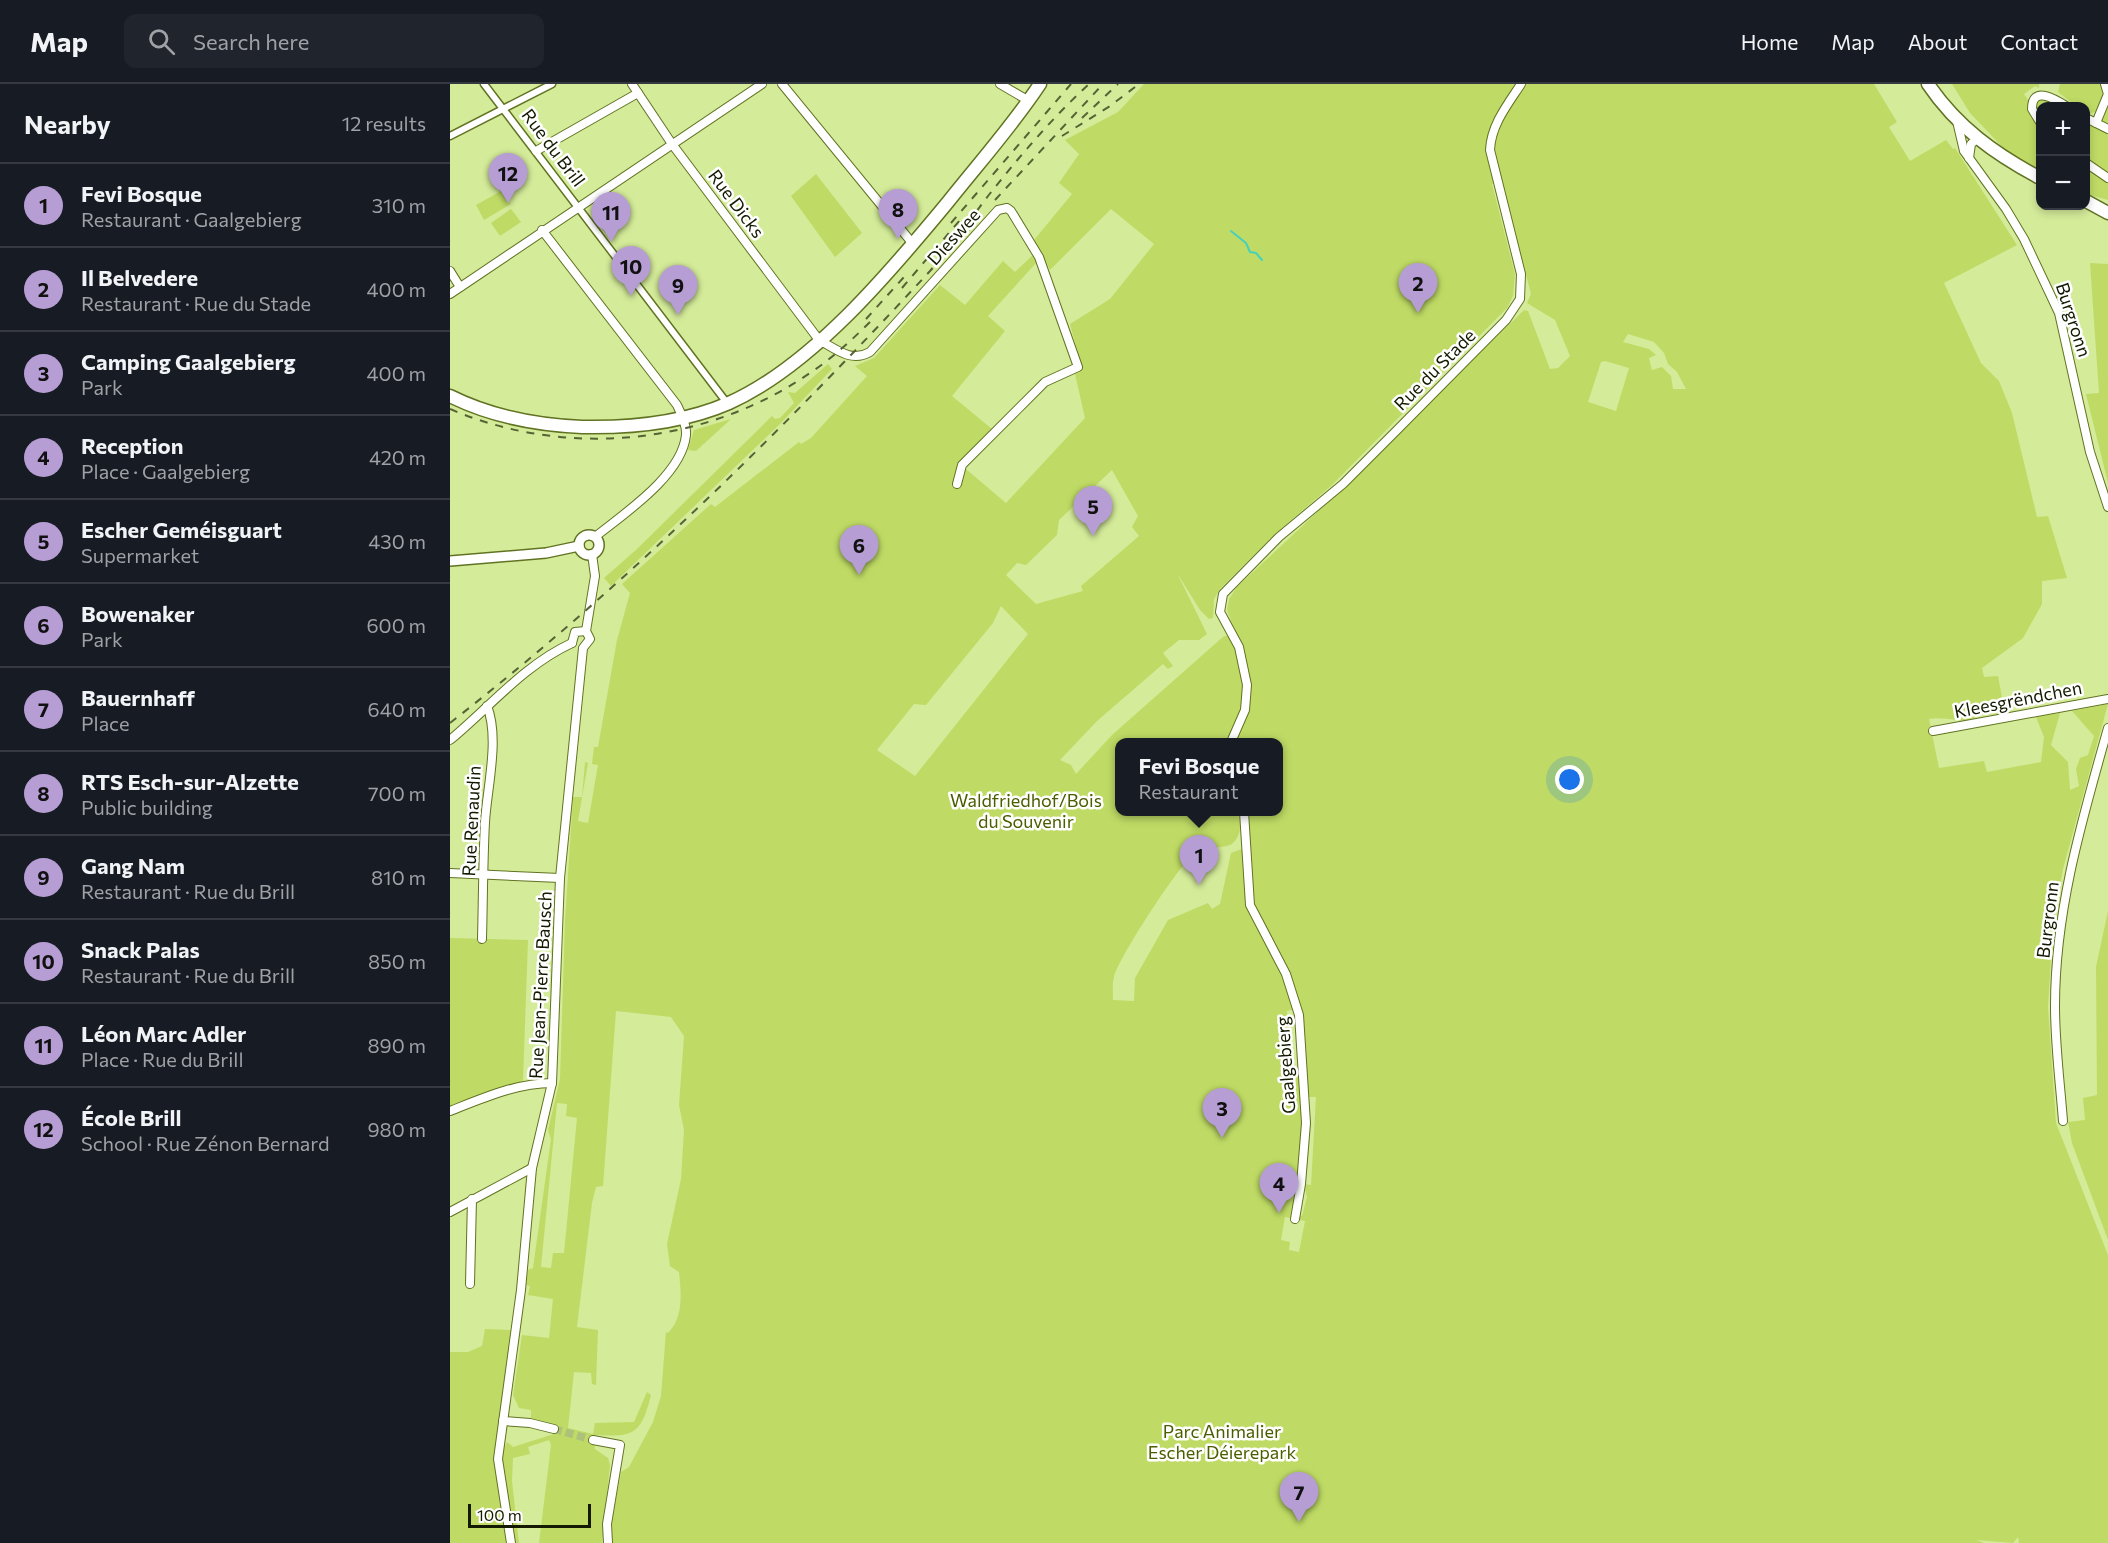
<!DOCTYPE html>
<meta charset="utf-8">
<style>
:root{--surface:#171b24;--page:#20242c;--text:#f1f3f6;--muted:#9ea1a6;--line:#363941;--accent:#b69ed5}
body{margin:0;font-family:Commissioner,sans-serif;background:var(--page);color:var(--text)}
.controls{position:absolute;right:18px;top:18px;display:grid;overflow:hidden;border-radius:12px;box-shadow:0 3px 9px #0003}
.controls button{width:54px;height:54px;display:grid;place-items:center;padding:0;border:0;border-bottom:2px solid var(--line);background:var(--surface);color:var(--text);font:30px sans-serif}
.scale{position:absolute;left:18px;bottom:15px;width:123px;box-sizing:border-box;padding-left:6px;border:3px solid #131a00;border-top:0;font-size:16px;line-height:21px;white-space:nowrap;color:#131a00;-webkit-text-stroke:4px #fff;paint-order:stroke}
.you{position:absolute;left:1120px;top:696px;width:21px;height:21px;margin:-15px;border:4px solid #fff;border-radius:50%;background:#1a73e8;box-shadow:0 0 0 9px #1a73e833}
.badge{display:grid;place-items:center;width:39px;height:39px;border-radius:50%;background:var(--accent);color:#111;font-size:20px;font-weight:700}
.pin{position:absolute;translate:-50% -50px;filter:drop-shadow(0 2px 3px #0008)}
.pin::after{content:'';position:absolute;top:32px;width:21px;height:18px;background:inherit;clip-path:polygon(0 0,100% 0,50% 100%)}
.popup{position:absolute;left:665px;top:654px;width:168px;height:78px;box-sizing:border-box;display:grid;place-content:center;border-radius:12px;background:var(--surface);filter:drop-shadow(0 2px 4px #0005);font-size:20px;white-space:nowrap;color:var(--muted)}
.popup b{font-size:22px;color:var(--text)}
.popup::after{content:'';position:absolute;left:50%;top:100%;margin-left:-12px;border:12px solid transparent;border-top-color:var(--surface)}
.list{margin:0;padding:0;list-style:none}
h2{display:flex;justify-content:space-between;align-items:center;height:78px;margin:0;padding:0 24px;font-size:26px}
h2 small{font-size:20px;font-weight:400;color:var(--muted)}
.list li{display:grid;grid-template-columns:39px 1fr auto;gap:18px;align-items:center;box-sizing:border-box;height:84px;padding:0 24px;border-top:2px solid var(--line)}
.list b{display:block;font-size:22px;white-space:nowrap}
.list p{margin:0;font-size:20px;white-space:nowrap;color:var(--muted)}
.list em{font-size:20px;font-style:normal;color:var(--muted)}
.icon{flex:none;width:33px;height:33px;fill:none;stroke:currentColor;stroke-width:2;stroke-linecap:round;stroke-linejoin:round}
.map{position:relative;flex:none;width:1658px;height:1459px;overflow:hidden}
header{display:flex;align-items:center;gap:36px;box-sizing:border-box;height:84px;padding:0 30px;background:var(--surface);border-bottom:2px solid var(--line)}
header strong{font-size:28px}
nav{display:flex;gap:33px;margin-inline-start:auto;font-size:21px}
.search{width:420px;height:54px;background:var(--page);display:flex;align-items:center;gap:15px;box-sizing:border-box;padding:0 21px;border-radius:12px;color:var(--muted);font-size:22px}
main{display:flex}
aside{flex:1;background:var(--surface)}
.map>svg:first-child{display:block}
.green{fill:#bfdb65;fill-rule:evenodd}
.lines{fill:none;stroke-linecap:round;stroke-linejoin:round}
.stream{stroke:#46d1bd;stroke-width:2}
.minor-tunnel{stroke:#adc17a;stroke-width:8;stroke-dasharray:8 4;stroke-linecap:butt}
.pedestrian-casing{stroke:#617322;stroke-width:9}
.minor-casing{stroke:#617322;stroke-width:10}
.tertiary-casing{stroke:#617322;stroke-width:12}
.primary-casing{stroke:#617322;stroke-width:15}
.pedestrian{stroke:#fff;stroke-width:6}
.minor{stroke:#fff;stroke-width:8}
.tertiary{stroke:#fff;stroke-width:9}
.primary{stroke:#fff;stroke-width:12}
.rail{stroke:#566335;stroke-width:2;stroke-dasharray:8 8;stroke-linecap:butt}
.labels{text-anchor:middle;stroke-width:5;stroke-linejoin:round;paint-order:stroke}
.street-label{font-size:18px;fill:#131a00;stroke:#fff}
.park-label{font-size:18px;fill:#4c5d00;stroke:#fff}
</style>
<header>
<strong>Map</strong>
<div class="search"><svg class="icon" aria-label="search" viewBox="0 0 24 24"><circle cx="10" cy="10" r="6"/><path d="M15 15l6 6"/></svg>Search here</div>
<nav><a>Home</a><a>Map</a><a>About</a><a>Contact</a></nav>
</header>
<main>
<aside>
<h2>Nearby<small>12 results</small></h2>
<ul class="list">
<li><span class="badge">1</span><div><b>Fevi Bosque</b><p>Restaurant · Gaalgebierg</p></div><em>310 m</em></li>
<li><span class="badge">2</span><div><b>Il Belvedere</b><p>Restaurant · Rue du Stade</p></div><em>400 m</em></li>
<li><span class="badge">3</span><div><b>Camping Gaalgebierg</b><p>Park</p></div><em>400 m</em></li>
<li><span class="badge">4</span><div><b>Reception</b><p>Place · Gaalgebierg</p></div><em>420 m</em></li>
<li><span class="badge">5</span><div><b>Escher Geméisguart</b><p>Supermarket</p></div><em>430 m</em></li>
<li><span class="badge">6</span><div><b>Bowenaker</b><p>Park</p></div><em>600 m</em></li>
<li><span class="badge">7</span><div><b>Bauernhaff</b><p>Place</p></div><em>640 m</em></li>
<li><span class="badge">8</span><div><b>RTS Esch-sur-Alzette</b><p>Public building</p></div><em>700 m</em></li>
<li><span class="badge">9</span><div><b>Gang Nam</b><p>Restaurant · Rue du Brill</p></div><em>810 m</em></li>
<li><span class="badge">10</span><div><b>Snack Palas</b><p>Restaurant · Rue du Brill</p></div><em>850 m</em></li>
<li><span class="badge">11</span><div><b>Léon Marc Adler</b><p>Place · Rue du Brill</p></div><em>890 m</em></li>
<li><span class="badge">12</span><div><b>École Brill</b><p>School · Rue Zénon Bernard</p></div><em>980 m</em></li>
</ul>
</aside>
<div class="map">
<svg width="1658" height="1459" viewBox="0 0 1658 1459">
<rect width="100%" height="100%" fill="#d4eb99"/>
<g class="green">
<path d="M694,0H1071L1040,53L1048,98L1042,100L1065,190L1063,212L1057,224L882,401L825,450L770,505L764,515L763,534L759,535L750,526L727,489L757,550L749,556H729L713,569L723,582L718,585L713,580L647,637L610,676L621,681L626,690L662,651L774,552H778L795,586L798,585L777,526L779,515L787,503L894,403L1074,226L1078,227L1100,285L1108,284L1120,272L1105,236L1077,219L1081,210L1044,67C1044,41 1062,21 1076,0H1424L1447,38L1439,43L1460,77L1496,56L1503,65L1505,64L1567,161L1494,199L1531,279L1549,297L1562,329L1587,433L1598,432L1617,494L1592,497V520L1573,554L1532,584L1534,593L1548,592L1555,630L1524,631L1525,636C1509,639 1497,632 1479,635L1489,684L1534,677L1537,688L1591,678L1594,653L1586,633L1610,629L1601,661L1618,678L1620,706L1629,702L1626,685L1630,674L1638,671L1644,652L1622,627L1658,620L1613,785L1603,841L1598,923L1606,1039L1658,1171V1459H1569L1568,1453L1563,1459L1526,1456L1534,1459H162V1435L171,1388L179,1383L203,1338L211,1312L216,1248L218,1249C234,1233 231,1209 229,1188L220,1182L217,1160L231,1095L234,1046L229,1021L234,952L221,933L166,927L153,1102L146,1103L142,1119L127,1243L148,1246L146,1301L142,1300L141,1289L124,1288L118,1344L143,1350L145,1339L184,1338L197,1308L201,1311C191,1351 184,1353 144,1351L145,1365L158,1374L160,1381L152,1459H89L101,1361L99,1356L78,1363L80,1370L63,1374L62,1397L69,1459H0V1268H18L32,1262L35,1245L61,1246L44,1375L49,1374L57,1358L63,1363L104,1350L105,1340L81,1334V1326L69,1324L63,1311L72,1251L99,1254L103,1215L78,1211L80,1202L76,1201L78,1186L83,1184L101,1055L98,1046L110,995L115,837L123,713H132L135,678L138,679L128,737L138,739L148,681L142,680L144,663H148L167,556L180,509L172,500L261,420L265,423L349,358L351,360L361,354L417,292L405,282L424,274L490,201L515,221L553,177L565,188L584,170L586,179L538,232L555,247L502,312L542,345L510,380L556,419L635,334L625,290L630,288L628,270L620,240L660,215L704,160L661,125L600,186L584,156L622,110L609,99L629,70L615,56L668,28ZM1178,250L1204,258L1214,269L1218,280L1227,288L1236,305H1223L1221,292L1212,283L1202,286L1199,274L1206,271L1199,265L1173,258ZM1155,277L1179,284L1166,327L1138,318L1151,278ZM662,386L688,432L682,443L689,452L631,502L633,507L586,520L556,491L567,479L576,481L607,451L609,436ZM551,522L578,550L465,692L427,666L464,620L476,621L543,539ZM670,658H828V728H794L797,763L781,769L770,820L762,825L758,819L718,836L685,894L684,917L663,916C663,909 662,900 664,893C668,875 727,784 742,772C758,760 777,766 784,758C792,749 791,738 787,728H670ZM847,925L849,991L844,992L837,927ZM855,1013H866L861,1101L854,1100L857,1113L852,1132L846,1130ZM107,1019L117,1020L116,1032L127,1034L114,1169H103L101,1184L91,1183ZM835,1133L855,1137L849,1168L839,1166L840,1158L831,1156Z"/>
<polygon points="1502,0 1589,0 1589,4 1585,2 1574,10 1581,20 1588,12 1616,22 1590,22 1590,87 1559,70 1520,29"/>
<polygon points="1610,0 1651,0 1654,11 1647,27 1639,30 1636,28 1636,22 1626,22 1608,8"/>
<polygon points="1658,0 1658,116 1636,110 1636,34 1645,39"/>
<polygon points="366,90 412,149 385,173 341,112"/>
<polygon points="51,107 61,120 34,136 26,121"/>
<polygon points="61,125 71,138 50,152 41,139"/>
<polygon points="1640,179 1658,180 1658,399 1636,310 1649,309"/>
<polygon points="378,280 382,285 330,340 161,502 154,494 187,465 322,332 325,335 330,334 344,319 338,308 345,309"/>
<polygon points="281,335 246,367 238,366 244,346"/>
<polygon points="1658,827 1658,1156 1622,1059 1618,1038 1635,1036 1633,1014 1647,1011 1646,883"/>
<polygon points="0,854 78,856 73,997 0,1022"/>
</g>
<g class="lines">
<polyline class="stream" points="781,147 796,159 800,168 806,169 812,176"/>
<polyline class="minor-tunnel" points="104,1345 143,1356"/>
<defs>
<g id="pedestrian">
<polyline points="34,0 277,319"/>
<polyline points="0,52 102,0"/>
</g>
<g id="minor">
<path d="M182,0L222,60L369,256C386,265 401,279 420,268L548,126L557,124L561,127L589,173L628,283L595,298L512,381L507,400"/>
<polyline points="332,0 463,160"/>
<polyline points="550,0 579,17"/>
<polyline points="1636,34 1658,45"/>
<polyline points="1507,37 1514,67 1556,125 1574,155 1609,229 1640,368 1658,423"/>
<path d="M1590,38L1582,25C1582,1 1605,15 1616,22"/>
<polyline points="1646,39 1658,10 1655,0"/>
<polyline points="86,67 188,9"/>
<polyline points="1519,74 1521,60 1527,55"/>
<polyline points="1636,79 1658,94"/>
<path d="M92,146L227,321C231,330 237,341 236,351C232,391 175,429 145,453"/>
<polyline points="0,187 10,203"/>
<polyline points="0,210 312,0"/>
<polyline points="122,559 125,548 136,547"/>
<polyline points="1483,647 1658,615"/>
<path d="M0,656C40,623 74,581 122,559"/>
<path d="M781,658L795,626L797,601L789,563L770,528L773,510L829,453L893,400L949,344L1056,236L1070,215L1071,190L1040,66C1041,41 1058,20 1071,0"/>
<polyline points="794,728 800,821 836,890 849,931 856,1039 851,1100 845,1135"/>
<polyline points="0,789 110,794"/>
<path d="M32,855C33,816 33,777 35,738C37,704 50,654 37,622"/>
<path d="M0,1027C33,1014 67,999 102,999"/>
<path d="M1613,1037C1610,998 1605,961 1605,922C1605,826 1632,736 1658,644"/>
<polyline points="0,1128 82,1084"/>
<polyline points="20,1200 22,1115"/>
<polyline points="53,1337 80,1339 104,1345"/>
<polyline points="143,1356 170,1361 157,1440 158,1459"/>
<polyline points="61,1459 48,1375 71,1206 82,1084 102,999 110,794 133,564 140,555 136,547 145,492 142,470"/>
</g>
<g id="tertiary">
<circle cx="139" cy="461" r="10"/>
<polyline points="0,477 96,469 129,462"/>
</g>
<g id="primary">
<path d="M1478,0C1507,43 1545,70 1590,94"/>
<polyline points="1636,117 1658,129"/>
<path d="M0,312C40,332 87,341 132,343C181,344 233,339 279,319C362,282 441,187 498,118C529,79 563,41 590,0"/>
</g>
</defs>
<use href="#pedestrian" class="pedestrian-casing"/>
<use href="#minor" class="minor-casing"/>
<use href="#tertiary" class="tertiary-casing"/>
<use href="#primary" class="primary-casing"/>
<use href="#pedestrian" class="pedestrian"/>
<use href="#minor" class="minor"/>
<use href="#tertiary" class="tertiary"/>
<use href="#primary" class="primary"/>
<g class="rail">
<polyline points="632,34 668,0"/>
<polyline points="612,52 660,22 689,0"/>
<polyline points="545,116 653,0"/>
<polyline points="501,139 621,0"/>
<polyline points="452,204 510,136"/>
<polyline points="416,235 454,193"/>
<path d="M0,325C117,375 255,361 360,289C384,273 405,253 425,233"/>
<path d="M0,639C174,503 330,349 480,187C501,163 519,137 538,112C569,73 602,34 639,0"/>
</g>
</g>
<g class="labels">
<g class="street-label">
<text transform="translate(103 64) rotate(53)" y="6">Rue du Brill</text>
<text transform="translate(286 120) rotate(53)" y="6">Rue Dicks</text>
<text transform="translate(504 153) rotate(-48)" y="6">Dieswee</text>
<text transform="translate(1623 236) rotate(72)" y="6">Burgronn</text>
<text transform="translate(985 286) rotate(-45)" y="6">Rue du Stade</text>
<text transform="translate(1568 616) rotate(-11)" y="6">Kleesgrëndchen</text>
<text transform="translate(22 737) rotate(-87)" y="6">Rue Renaudin</text>
<text transform="translate(1598 836) rotate(-83)" y="6">Burgronn</text>
<text transform="translate(91 901) rotate(-87)" y="6">Rue Jean-Pierre Bausch</text>
<text transform="translate(836 981) rotate(-94)" y="6">Gaalgebierg</text>
</g>
<g class="park-label">
<text x="576" y="723">Waldfriedhof/Bois<tspan x="576" dy="21">du Souvenir</tspan></text>
<text x="772" y="1354">Parc Animalier<tspan x="772" dy="21">Escher Déierepark</tspan></text>
</g>
</g>
</svg>
<div class="controls">
<button>+</button>
<button>−</button>
</div>
<div class="scale">100 m</div>
<div class="you"></div>
<div class="pin badge" style="left:749px;top:801px">1</div>
<div class="popup"><b>Fevi Bosque</b>Restaurant</div>
<div class="pin badge" style="left:968px;top:229px">2</div>
<div class="pin badge" style="left:772px;top:1054px">3</div>
<div class="pin badge" style="left:829px;top:1129px">4</div>
<div class="pin badge" style="left:643px;top:452px">5</div>
<div class="pin badge" style="left:409px;top:491px">6</div>
<div class="pin badge" style="left:849px;top:1438px">7</div>
<div class="pin badge" style="left:448px;top:155px">8</div>
<div class="pin badge" style="left:228px;top:231px">9</div>
<div class="pin badge" style="left:181px;top:212px">10</div>
<div class="pin badge" style="left:161px;top:158px">11</div>
<div class="pin badge" style="left:58px;top:119px">12</div>
</div>
</main>
